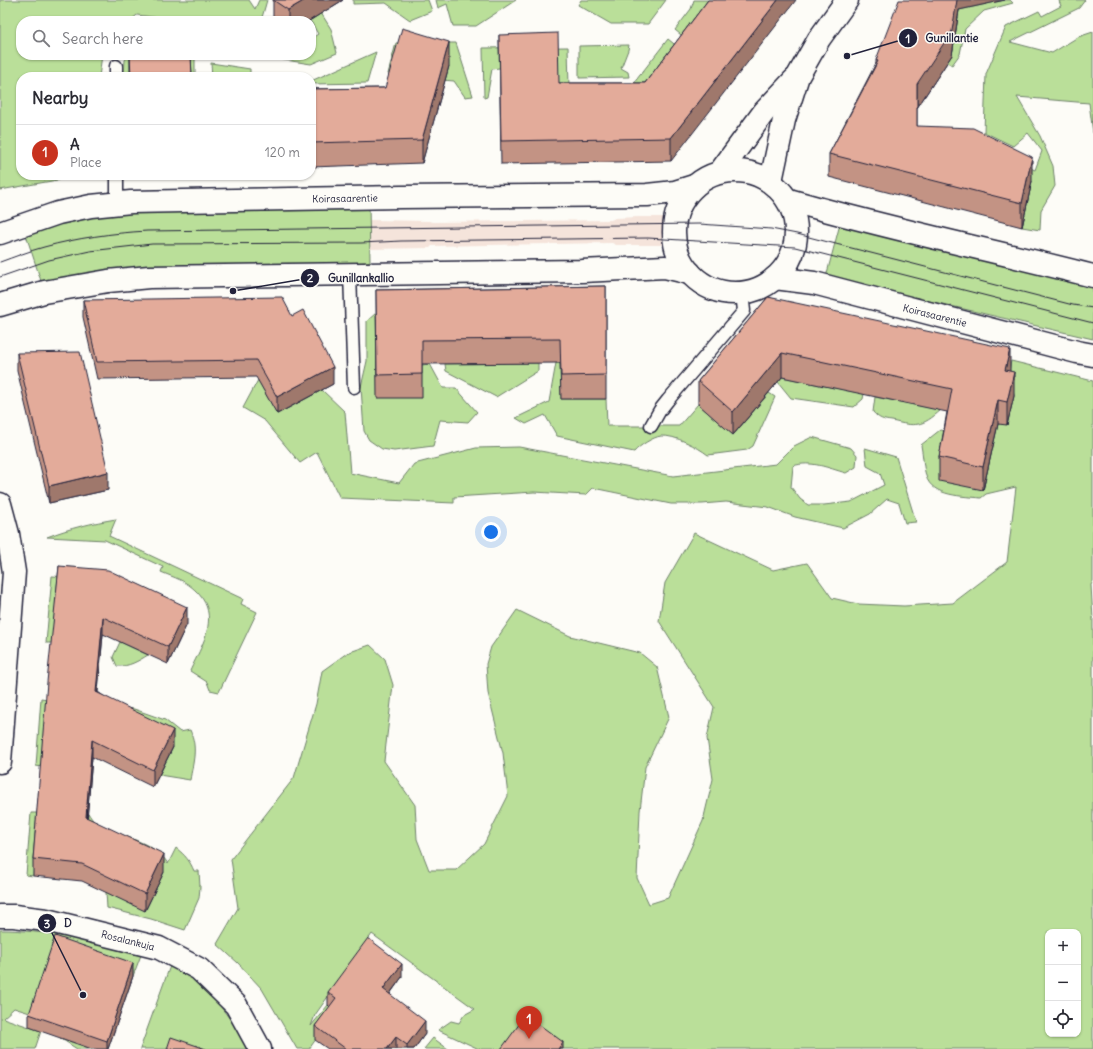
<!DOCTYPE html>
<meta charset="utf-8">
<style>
:root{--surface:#fff;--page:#f7f7f7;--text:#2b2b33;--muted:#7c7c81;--line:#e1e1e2;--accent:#c8321e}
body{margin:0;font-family:Delius,sans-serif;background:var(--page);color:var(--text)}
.controls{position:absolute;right:12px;bottom:12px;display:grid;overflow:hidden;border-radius:8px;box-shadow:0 1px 3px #0004}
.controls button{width:36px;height:36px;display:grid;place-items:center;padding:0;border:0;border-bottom:1px solid var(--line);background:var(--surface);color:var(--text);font:20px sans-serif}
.you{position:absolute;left:491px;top:532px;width:14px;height:14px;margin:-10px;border:3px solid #fff;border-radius:50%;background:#1a73e8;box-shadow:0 0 0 6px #1a73e833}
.badge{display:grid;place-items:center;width:26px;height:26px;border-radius:50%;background:var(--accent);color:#fff;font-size:13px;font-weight:700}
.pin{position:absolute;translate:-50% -33px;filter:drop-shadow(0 1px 2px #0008)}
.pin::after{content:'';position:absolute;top:21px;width:14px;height:12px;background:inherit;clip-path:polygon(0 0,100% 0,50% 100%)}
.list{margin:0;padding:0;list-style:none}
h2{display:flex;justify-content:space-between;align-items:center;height:52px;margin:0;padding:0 16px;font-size:17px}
h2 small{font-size:13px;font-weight:400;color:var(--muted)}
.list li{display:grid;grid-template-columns:26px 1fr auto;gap:12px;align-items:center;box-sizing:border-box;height:56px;padding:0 16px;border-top:1px solid var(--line)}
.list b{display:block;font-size:15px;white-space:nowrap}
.list p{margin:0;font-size:13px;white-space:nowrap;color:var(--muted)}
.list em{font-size:13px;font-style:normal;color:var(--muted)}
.icon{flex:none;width:22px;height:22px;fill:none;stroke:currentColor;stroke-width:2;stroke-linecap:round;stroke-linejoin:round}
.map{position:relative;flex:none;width:1093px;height:1049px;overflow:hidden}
.search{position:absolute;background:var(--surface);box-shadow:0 1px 3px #0004;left:16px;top:16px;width:300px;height:44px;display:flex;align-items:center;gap:10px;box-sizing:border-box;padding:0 14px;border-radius:16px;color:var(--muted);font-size:15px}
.panel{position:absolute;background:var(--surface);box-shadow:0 1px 3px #0004;left:16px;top:72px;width:300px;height:108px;border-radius:16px}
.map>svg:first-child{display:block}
.built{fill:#f5e4db}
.green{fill:#badf99;stroke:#6e806a;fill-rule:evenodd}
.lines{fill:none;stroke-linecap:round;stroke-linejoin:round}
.service-casing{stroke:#22223b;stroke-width:15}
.minor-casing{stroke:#22223b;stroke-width:25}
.tertiary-casing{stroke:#22223b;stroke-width:25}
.service{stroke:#fdfcf7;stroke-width:12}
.minor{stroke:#fdfcf7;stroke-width:22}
.tertiary{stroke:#fdfcf7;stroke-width:22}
.tram{stroke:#22223b;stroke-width:1}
.wall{fill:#c39384;stroke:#22223b}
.shaded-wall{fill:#9f786c;stroke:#22223b}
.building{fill:#e3ab9a;stroke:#22223b}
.labels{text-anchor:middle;stroke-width:3;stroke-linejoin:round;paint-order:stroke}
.street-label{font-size:10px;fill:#22223b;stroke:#fdfcf7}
.leader{fill:none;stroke:#22223b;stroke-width:1.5}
.callout-dot{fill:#22223b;stroke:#fdfcf7;stroke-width:1.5}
.mark-label{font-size:12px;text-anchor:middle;font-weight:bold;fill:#fff}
.callout-label{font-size:11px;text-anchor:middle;font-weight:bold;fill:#22223b;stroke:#fdfcf7;stroke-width:3;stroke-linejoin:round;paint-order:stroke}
</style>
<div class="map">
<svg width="1093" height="1049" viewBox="0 0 1093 1049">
<rect width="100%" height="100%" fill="#fdfcf7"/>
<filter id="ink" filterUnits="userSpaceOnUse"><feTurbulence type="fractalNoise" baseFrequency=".025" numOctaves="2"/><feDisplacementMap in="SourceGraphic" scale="8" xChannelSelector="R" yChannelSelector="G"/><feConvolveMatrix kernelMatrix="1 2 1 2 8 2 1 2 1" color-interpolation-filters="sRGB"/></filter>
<g filter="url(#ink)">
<polygon class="built" points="638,217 666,217 666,245 616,245 612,243 432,246 430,248 369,249 369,220 429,221 432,222 611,220 615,218"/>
<g class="green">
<polygon points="0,0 249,0 255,9 259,0 267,0 261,21 183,21 137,15 130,21 21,21 21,55 102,55 99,77 21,77 21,175 86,175 0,190"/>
<polygon points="353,0 428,0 432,11 410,20 386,3 353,4"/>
<polygon points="436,0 516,0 476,26 453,26 447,4 438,8"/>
<polygon points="581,0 666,0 648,24 611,24 578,5"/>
<polygon points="694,0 716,0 686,39 675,30 691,9"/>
<polygon points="1005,0 1010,0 1013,3 984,11 965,29 960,54 952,65 947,62 952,55 959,10"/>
<polygon points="1062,0 1085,0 1079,8 1010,42 1052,53 1078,37 1093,32 1093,133 1089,103 1017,97 1040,136 1053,166 1055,186 1041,210 1040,230 1022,227 1032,181 976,144 1035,170 1042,151 1028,133 1013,146 984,132 986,74 1006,27 1039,11 1042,16 1061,6 1059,1"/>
<polygon points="321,13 331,29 337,53 311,64 259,56 311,55 311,39 318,34 310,20"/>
<polygon points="668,39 679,48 643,96 630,88"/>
<polygon points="396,43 456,43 473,96 465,97 454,81 395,76 388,74"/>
<polygon points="629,45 628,50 621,68 628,72 629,77 579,78 579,46"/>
<polygon points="568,47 569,87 499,68 492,69 487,97 484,98 483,48"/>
<polygon points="376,52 367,83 311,84 311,81"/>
<polygon points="129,55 189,55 195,56 195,77 124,77 125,60"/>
<polygon points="211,63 250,69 250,77 212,77"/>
<polygon points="369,204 370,262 251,268 42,284 25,232 87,215"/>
<polygon points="840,224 1093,284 1093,339 826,277"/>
<polygon points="376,313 422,365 430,364 443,388 456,388 477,412 468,422 440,420 433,446 394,451 382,449 369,440 364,431 361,387 367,361 367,321"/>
<path d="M1011,361L1093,381V581L1091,585L1093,619V1049H479L438,1030L451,1021L459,1023L464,1015L475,1009L372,934L315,1015L311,1026L328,1005L336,1011L309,1049H297L262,989L238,963L217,944L238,908L231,859L294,778L316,704L322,671L347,653L370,645L385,659L393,685L384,761L415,805L417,839L429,870H456L484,844L508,796L503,753L488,693L486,664L491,647L517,610L570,636L640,653L657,667L669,717L645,767L640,811L637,878L649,904L668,898L703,821L713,779L707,738L714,707L659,621L665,583L694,533L773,570L807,563L832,598L858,604L904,606L953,603L1007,562L1016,487L986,494L981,498C964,496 932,497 926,476C923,466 923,455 921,445L940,430L948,432L983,490L1009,372ZM1048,932H1078V1034H1048Z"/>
<polygon points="538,363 538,371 496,397 446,371 445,364"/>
<path d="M556,363H561V399H606L607,426H679L698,404L733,435L769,393L775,397L753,446L747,450L708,455C698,447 675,435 661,436C653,437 639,446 634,452L557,436L545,415L526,424L516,418L549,402Z"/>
<polygon points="782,377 864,394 863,399 854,407 791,398 778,382"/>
<path d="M258,380L277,414L322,390L345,412L350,473L399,483L414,464L476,448L519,447L673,476L776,464L794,446L812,437L851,448L857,455L856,467L846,473C828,468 811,460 793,466L791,487L800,499L808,505H824L851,502L884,485L880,473L867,466L865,448L896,457L916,522L905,523L899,503L887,499L870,514L843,528L795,517L768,507L726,502L702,504H671L593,488L586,495L534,492L454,497V503L340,498L317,452L300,463L265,421L243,408Z"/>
<path d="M875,397L941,410C922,427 915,427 892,421C883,420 879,419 873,412Z"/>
<path d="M116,519L109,536L243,599L241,604L257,612L219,692L210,690L207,682L190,671C204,641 224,611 189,585C181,579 170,576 161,572L163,567L105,540L47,537C70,528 92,523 116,519Z"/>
<polygon points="52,576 95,579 53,643 46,643"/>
<path d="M120,642L148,655C138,661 129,667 117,666L113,657Z"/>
<polygon points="41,698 47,699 42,767 36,766"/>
<path d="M121,708L134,709L165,720L180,732L190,730C198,748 193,762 190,780L159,775L173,747L96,709Z"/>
<polygon points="31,813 39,813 33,876 26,875"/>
<path d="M88,813C90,816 93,821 96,823C117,837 155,840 168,864L176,848C185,855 190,861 194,871H199L200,887L199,898L185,930L151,919L107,908L106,892L86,834Z"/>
<path d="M0,930C48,930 96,942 141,955L133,976L33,1014L14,1008L3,1018L41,1031L35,1049H0Z"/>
<polygon points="170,966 190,975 218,1003 238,1030 247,1049 140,1049"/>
<polygon points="60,1038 92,1049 77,1049"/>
<polygon points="433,1038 448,1049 424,1049"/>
</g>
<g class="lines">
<defs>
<g id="service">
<polyline points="116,66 116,77"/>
<polyline points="117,175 117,203"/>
<polyline points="350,274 354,387"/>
<polyline points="651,426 660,410 668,400 744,311 742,293"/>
</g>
<g id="minor">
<polyline points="0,504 8,534 14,572 0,762"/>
<polyline points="0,916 14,916 46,920 159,948 182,960 199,969 236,1005 260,1049"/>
</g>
<g id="tertiary">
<circle cx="735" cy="232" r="61"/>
<polyline points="720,172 764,112 794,80"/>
<polyline points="771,181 784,120 798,76 819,39 847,0"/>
<path d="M789,200C889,229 992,250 1093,276"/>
<polyline points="0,233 58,213 91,206 131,202 401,197 647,195 675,192 694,186"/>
<polyline points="775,278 814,283 1077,352 1093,355"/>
<polyline points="0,305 44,292 108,281 149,277 582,271 665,267 690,273"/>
</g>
</defs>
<use href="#service" class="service-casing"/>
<use href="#minor" class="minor-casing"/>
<use href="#tertiary" class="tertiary-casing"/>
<use href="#service" class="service"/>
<use href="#minor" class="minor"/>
<use href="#tertiary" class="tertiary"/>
<g class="tram">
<path d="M0,262C14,257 29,251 44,247C77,238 112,233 147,231L699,224L771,229L797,234L1073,305L1093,308"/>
<polyline points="0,277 49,260 90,251 152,244 361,243 401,241 648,238 795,247 1093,323"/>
</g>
</g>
<g class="wall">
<polygon points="273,0 343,0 309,21 273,21"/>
<polygon points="708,0 671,161 501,164 499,35 559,83 645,83"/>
<polygon points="959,10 952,55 917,108 917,126 1032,181 1022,227 829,177 829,154 876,63 876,60"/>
<polygon points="130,55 191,55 192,77 130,77"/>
<polygon points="449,66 422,163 311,167 311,89 385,88"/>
<polygon points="606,286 606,399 561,399 560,363 422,364 422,398 377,398 376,290"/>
<polygon points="768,297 1010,371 1014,396 1007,425 998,424 983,490 939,481 939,457 947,412 782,377 733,435 698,404 698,381"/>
<polygon points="83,300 292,316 333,384 277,414 256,377 97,379 83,317"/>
<polygon points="17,353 108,490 49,503 17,370"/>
<polygon points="59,566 187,624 168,664 103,634 98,692 173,747 153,787 92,757 87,818 164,872 145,911 82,881 33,876 33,859"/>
<polygon points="133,976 108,1049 92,1049 29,1027 29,1014"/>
<polygon points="402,977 390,994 425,1034 414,1049 328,1049 315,1040 315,1026 330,1007 328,1005 328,992"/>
</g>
<g class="shaded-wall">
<polygon points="305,0 343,0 309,21 288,21 288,10"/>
<polygon points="778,0 796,0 671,161 671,138"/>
<polygon points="957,0 1005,0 959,10 952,55 917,108 917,84"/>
<polygon points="449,42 449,66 422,163 422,140"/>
<polygon points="1032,157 1032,181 1022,227 1022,203"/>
<polygon points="1010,349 1010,372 1005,370"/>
<polygon points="782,353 782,377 733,435 733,412"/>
<polygon points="333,367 333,384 277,414 277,397"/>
<polygon points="1014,372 1014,396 1007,425 1007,402"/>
<polygon points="998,400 998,424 983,490 983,467"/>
<polygon points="108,472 108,490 49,503 49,486"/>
<polygon points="187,607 187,624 168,664 168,647"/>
<polygon points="103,617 103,634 96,709 96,692"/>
<polygon points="173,730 173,747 153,787 153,770"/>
<polygon points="92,740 92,757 86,834 86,817"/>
<polygon points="164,854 164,872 145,911 145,894"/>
<polygon points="133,963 133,976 108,1049 107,1049 107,1041"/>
<polygon points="402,964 402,977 383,1003 383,989"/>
<polygon points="425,1021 425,1034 414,1049 407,1049 407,1045"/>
<polygon points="396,1037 396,1049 387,1049"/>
<polygon points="563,1042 563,1049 558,1049"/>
</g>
<g class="building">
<polygon points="273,0 305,0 288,10"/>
<polygon points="708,0 778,0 671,138 501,141 499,35 558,33 559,83 645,83"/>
<polygon points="899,0 957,0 952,31 917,84 917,126 973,128 1032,157 1022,203 829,154 878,61 876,60"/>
<polygon points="402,28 449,42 422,140 311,143 311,89 385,88"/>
<polygon points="130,55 191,55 192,77 131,77"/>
<polygon points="606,286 606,375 561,376 560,339 422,340 422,374 377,375 376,290"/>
<polygon points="282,297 292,316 303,310 333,367 277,397 256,360 97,362 83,300"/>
<polygon points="768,297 1010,349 1005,370 1014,372 1007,402 998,400 983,467 939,457 952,389 782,353 733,412 698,381"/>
<polygon points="80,352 108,472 49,486 17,353"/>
<polygon points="59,566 108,570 187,607 168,647 103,617 96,692 173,730 153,770 92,740 86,817 164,854 145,894 82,864 33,859 47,682"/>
<polygon points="55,936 133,963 107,1041 29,1014"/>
<polygon points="368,938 402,964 383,989 425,1021 407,1045 396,1037 387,1049 346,1049 315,1026 336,998 328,992"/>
<polygon points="526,1015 563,1042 558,1049 501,1049"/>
<polygon points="171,1037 206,1049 167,1049"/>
</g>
</g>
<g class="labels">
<g class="street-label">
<text transform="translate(345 198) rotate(-1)" y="4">Koirasaarentie</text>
<text transform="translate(935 315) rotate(14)" y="4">Koirasaarentie</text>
<text transform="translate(128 940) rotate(14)" y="4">Rosalankuja</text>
</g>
</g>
<path class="leader" d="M847 56L908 38M233 291L310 278M83 995L47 923"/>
<g class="callout-dot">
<circle cx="847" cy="56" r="4"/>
<circle cx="233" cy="291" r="4"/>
<circle cx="83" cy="995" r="4"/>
<circle cx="908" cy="38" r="10"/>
<circle cx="310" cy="278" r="10"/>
<circle cx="47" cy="923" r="10"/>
</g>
<g class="mark-label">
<text x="908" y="43">1</text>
<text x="310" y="282">2</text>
<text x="47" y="928">3</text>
</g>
<g class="callout-label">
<text x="952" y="42">Gunillantie</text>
<text x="361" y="282">Gunillankallio</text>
<text x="68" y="927">D</text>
</g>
</svg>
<div class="controls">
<button>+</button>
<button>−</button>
<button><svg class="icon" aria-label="locate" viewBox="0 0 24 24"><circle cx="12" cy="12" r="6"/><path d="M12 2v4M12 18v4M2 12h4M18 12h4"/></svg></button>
</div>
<div class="you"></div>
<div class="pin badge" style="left:529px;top:1039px">1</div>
<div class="search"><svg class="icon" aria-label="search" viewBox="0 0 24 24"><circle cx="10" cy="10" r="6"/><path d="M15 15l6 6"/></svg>Search here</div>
<section class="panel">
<h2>Nearby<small></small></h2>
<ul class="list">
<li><span class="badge">1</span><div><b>A</b><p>Place</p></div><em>120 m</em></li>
</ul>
</section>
</div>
